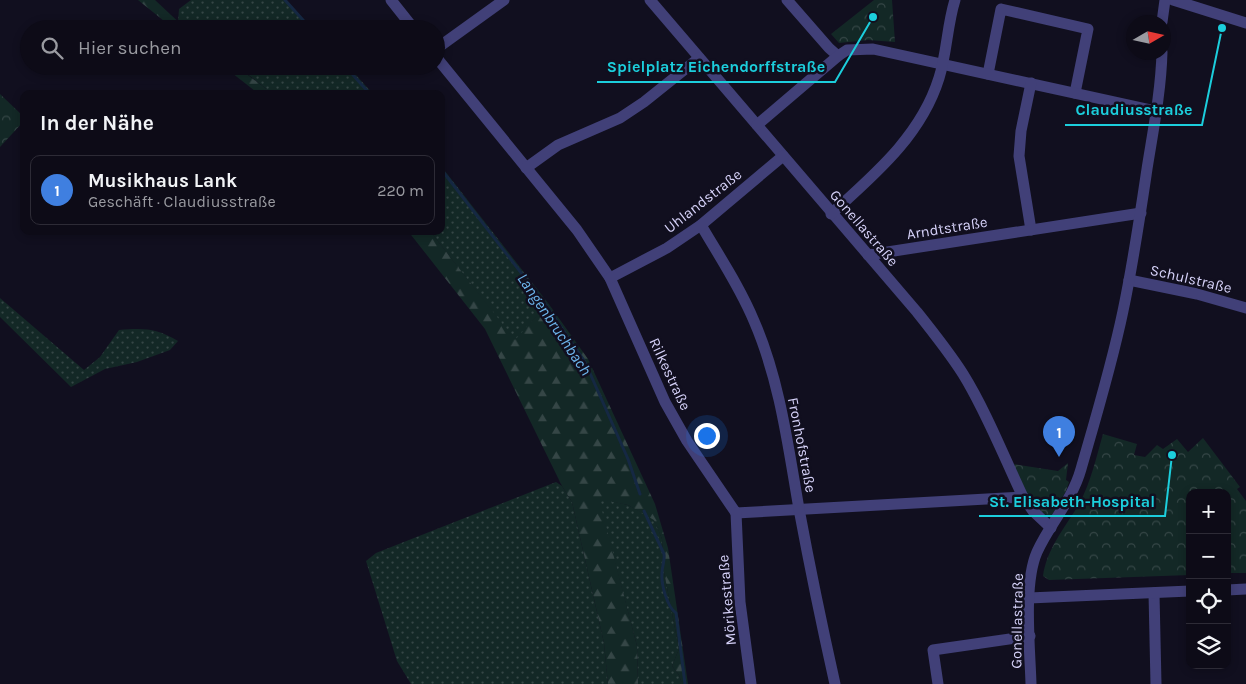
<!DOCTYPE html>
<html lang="de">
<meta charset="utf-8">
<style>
:root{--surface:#0d0b17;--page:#1b1924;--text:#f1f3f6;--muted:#9a9ba1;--line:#2d2b36;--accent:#b45309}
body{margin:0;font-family:Karla,sans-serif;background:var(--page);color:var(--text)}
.controls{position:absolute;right:15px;bottom:15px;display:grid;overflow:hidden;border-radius:10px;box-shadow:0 2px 8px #0003}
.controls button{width:45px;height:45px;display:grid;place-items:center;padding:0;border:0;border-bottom:1px solid var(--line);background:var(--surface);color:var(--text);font:25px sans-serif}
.compass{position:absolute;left:1126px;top:15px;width:45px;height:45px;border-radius:50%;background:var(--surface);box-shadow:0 2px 8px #0003;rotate:81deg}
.you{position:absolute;left:706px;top:435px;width:18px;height:18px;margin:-12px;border:4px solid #fff;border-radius:50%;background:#1a73e8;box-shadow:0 0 0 8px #1a73e833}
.badge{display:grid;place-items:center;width:32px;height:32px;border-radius:50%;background:var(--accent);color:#fff;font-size:16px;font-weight:700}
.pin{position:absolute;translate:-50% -41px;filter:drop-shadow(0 1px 2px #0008)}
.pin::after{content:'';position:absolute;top:26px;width:18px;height:15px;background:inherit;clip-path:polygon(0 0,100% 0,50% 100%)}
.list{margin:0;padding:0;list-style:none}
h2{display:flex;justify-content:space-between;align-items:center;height:65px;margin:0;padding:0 20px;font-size:21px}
h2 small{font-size:16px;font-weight:400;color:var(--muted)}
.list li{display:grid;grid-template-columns:32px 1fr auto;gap:15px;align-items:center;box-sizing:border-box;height:70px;margin:0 10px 10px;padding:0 10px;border:1px solid var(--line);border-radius:10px}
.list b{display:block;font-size:19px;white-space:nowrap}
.list p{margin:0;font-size:16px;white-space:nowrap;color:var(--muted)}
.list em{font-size:16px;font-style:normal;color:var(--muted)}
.icon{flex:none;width:28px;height:28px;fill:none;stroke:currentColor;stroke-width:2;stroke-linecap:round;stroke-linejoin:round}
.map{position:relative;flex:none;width:1246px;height:684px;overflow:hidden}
.search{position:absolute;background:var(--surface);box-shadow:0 2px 8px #0003;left:20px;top:20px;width:425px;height:55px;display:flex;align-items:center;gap:12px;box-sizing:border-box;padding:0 18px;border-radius:28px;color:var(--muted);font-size:19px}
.panel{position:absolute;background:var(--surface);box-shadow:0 2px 8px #0003;left:20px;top:90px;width:425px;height:145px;border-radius:10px}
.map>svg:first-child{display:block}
.grass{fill:url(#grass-dots)}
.forest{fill:url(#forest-firs)}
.park{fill:url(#park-crowns)}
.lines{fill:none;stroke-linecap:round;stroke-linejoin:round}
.stream{stroke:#152843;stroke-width:3}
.minor{stroke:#414078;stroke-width:11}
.labels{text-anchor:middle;stroke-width:5;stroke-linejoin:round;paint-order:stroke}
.street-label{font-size:15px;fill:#d6d2f9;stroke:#110f1f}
.water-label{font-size:16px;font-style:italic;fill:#6db5ec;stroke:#110f1f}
.leader{fill:none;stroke:#1ccedc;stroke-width:2}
.callout-dot{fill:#1ccedc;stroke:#110f1f;stroke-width:2}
.callout-label{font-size:16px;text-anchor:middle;font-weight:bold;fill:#1ccedc;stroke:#110f1f;stroke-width:5;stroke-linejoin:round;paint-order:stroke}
</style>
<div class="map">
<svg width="1246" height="684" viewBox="0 0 1246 684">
<defs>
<pattern id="grass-dots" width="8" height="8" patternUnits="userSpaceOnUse" patternTransform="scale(1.25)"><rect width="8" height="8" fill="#132826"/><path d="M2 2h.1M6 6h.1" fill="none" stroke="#354646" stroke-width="1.8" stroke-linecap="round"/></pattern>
<pattern id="forest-firs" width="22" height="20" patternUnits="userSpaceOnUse" patternTransform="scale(1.25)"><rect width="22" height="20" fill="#132826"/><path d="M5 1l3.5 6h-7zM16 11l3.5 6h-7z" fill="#354646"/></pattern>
<pattern id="park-crowns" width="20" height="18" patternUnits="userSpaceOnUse" patternTransform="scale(1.25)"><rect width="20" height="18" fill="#132826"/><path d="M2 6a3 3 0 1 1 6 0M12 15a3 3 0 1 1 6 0" fill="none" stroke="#354646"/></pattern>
</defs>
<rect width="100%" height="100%" fill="#110f1f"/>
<g class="grass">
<polygon points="191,0 285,0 313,29 186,29 178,22 179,9"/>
<polygon points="237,66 348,66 373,94 273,94"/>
<polygon points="441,166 548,303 515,341 430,231 441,231"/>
<path d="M0,298L84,370L100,357L119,330C144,328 156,328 178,341L170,350L137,362L105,369L71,387L0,317Z"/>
<polygon points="556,482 562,486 572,502 604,643 608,684 411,684 397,661 366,561 376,553"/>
<polygon points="598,498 628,505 654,519 662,539 664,572 679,649 672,666 679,675 682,684 638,684 637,646"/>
</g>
<g class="forest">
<polygon points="138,0 155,0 186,29 174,29"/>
<polygon points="223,66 236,66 273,94 259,94"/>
<polygon points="408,231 430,231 515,340 548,303 588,359 655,504 668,548 688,684 682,684 679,675 672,666 679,649 664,572 662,539 654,520 628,505 599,499 637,646 638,684 608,684 604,643 572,502 562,486 485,329"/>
</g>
<g class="park">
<polygon points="874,0 892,0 895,42 868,40 839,43 831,34"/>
<polygon points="0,94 24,117 24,121 0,147"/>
<path d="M1103,434L1137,444L1134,455L1145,457L1157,445L1163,449L1177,439L1188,452L1203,438L1240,487L1237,489L1246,501V573H1227V493H1190V575L1049,580L1043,576C1047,548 1065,528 1079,504C1091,482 1096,458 1103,434Z"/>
<path d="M1068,463L1066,480L1069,482L1066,491L1052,515C1032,518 1020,479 1013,464L1058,471Z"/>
</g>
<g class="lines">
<g class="stream">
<polyline points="285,0 311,29"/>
<polyline points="345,66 370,94"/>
<polyline points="441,169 546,305 585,362 628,459 640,494"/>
<path d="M644,511L664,554C665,561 662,566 662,573C661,584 667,607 676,613L685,684"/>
</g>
<g class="minor">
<polyline points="391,0 414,29"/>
<path d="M650,0L917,312C933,332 949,352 963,374C986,411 1004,457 1023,497"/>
<polyline points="787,0 829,48 838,56"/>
<polyline points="1173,0 1246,23"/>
<polyline points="1162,22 1165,0"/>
<polyline points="436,49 504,0"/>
<polyline points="436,57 577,230 610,278 665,402 687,441 736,513 1023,497 1033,511 1051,528"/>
<polyline points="988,74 1001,9 1088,29 1075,93"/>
<polyline points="757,125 838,56 847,50 873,49 1156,111"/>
<polyline points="526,168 558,145 620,118 644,102 699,58"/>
<path d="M831,214C874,175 921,136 939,78C947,53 947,25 955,0"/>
<path d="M701,225C719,256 740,287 754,321C780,381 788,446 799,509C810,568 822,626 835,684"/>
<polyline points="1031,230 1019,156 1021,131 1031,83"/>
<polyline points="868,255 1141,213"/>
<polyline points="610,278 667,248 701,225 783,156"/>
<polyline points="1129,280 1197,294 1246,308"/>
<polyline points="736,513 740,602 751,684"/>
<polyline points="1227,590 1246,589"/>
<polyline points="1154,593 1156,684"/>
<polyline points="1029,598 1190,591"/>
<polyline points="938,684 933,650 1030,636"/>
<path d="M1031,684C1030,648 1023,584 1037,552C1050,523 1072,501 1081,469C1096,417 1112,364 1123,311C1133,264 1140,216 1147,169C1153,131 1161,91 1162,52"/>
</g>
</g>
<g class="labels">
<g class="street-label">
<text transform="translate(703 201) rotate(-38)" y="5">Uhlandstraße</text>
<text transform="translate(864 228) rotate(49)" y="5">Gonellastraße</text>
<text transform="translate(947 228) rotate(-9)" y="5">Arndtstraße</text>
<text transform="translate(1191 279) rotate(13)" y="5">Schulstraße</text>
<text transform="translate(670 374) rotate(65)" y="5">Rilkestraße</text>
<text transform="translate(802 445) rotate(79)" y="5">Fronhofstraße</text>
<text transform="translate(727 600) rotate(-95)" y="5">Mörikestraße</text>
<text transform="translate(1017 621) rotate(-89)" y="5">Gonellastraße</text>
</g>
<g class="water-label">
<text transform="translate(555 324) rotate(56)" y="6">Langenbruchbach</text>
</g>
</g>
<path class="leader" d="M873 17L835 82H597M1222 28L1202 125H1065M1172 455L1165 516H979"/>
<g class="callout-dot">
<circle cx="873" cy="17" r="5"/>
<circle cx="1222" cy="28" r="5"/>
<circle cx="1172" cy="455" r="5"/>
</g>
<g class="callout-label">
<text x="716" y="72">Spielplatz Eichendorffstraße</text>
<text x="1134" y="115">Claudiusstraße</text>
<text x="1072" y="507">St. Elisabeth-Hospital</text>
</g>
</svg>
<div class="controls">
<button>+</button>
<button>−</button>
<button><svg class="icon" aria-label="locate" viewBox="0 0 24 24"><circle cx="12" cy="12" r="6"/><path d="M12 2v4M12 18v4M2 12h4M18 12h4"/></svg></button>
<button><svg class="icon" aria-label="layers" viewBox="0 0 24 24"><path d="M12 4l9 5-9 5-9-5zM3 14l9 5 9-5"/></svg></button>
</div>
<svg class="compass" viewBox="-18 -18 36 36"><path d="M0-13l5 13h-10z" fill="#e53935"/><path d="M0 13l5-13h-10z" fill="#9a9ba1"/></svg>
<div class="you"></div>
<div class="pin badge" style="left:1059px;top:457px;background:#3f7fe0">1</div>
<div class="search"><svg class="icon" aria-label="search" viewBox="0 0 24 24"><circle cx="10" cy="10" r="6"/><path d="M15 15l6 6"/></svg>Hier suchen</div>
<section class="panel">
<h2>In der Nähe<small></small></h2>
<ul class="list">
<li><span class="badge" style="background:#3f7fe0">1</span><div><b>Musikhaus Lank</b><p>Geschäft · Claudiusstraße</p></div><em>220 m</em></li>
</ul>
</section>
</div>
